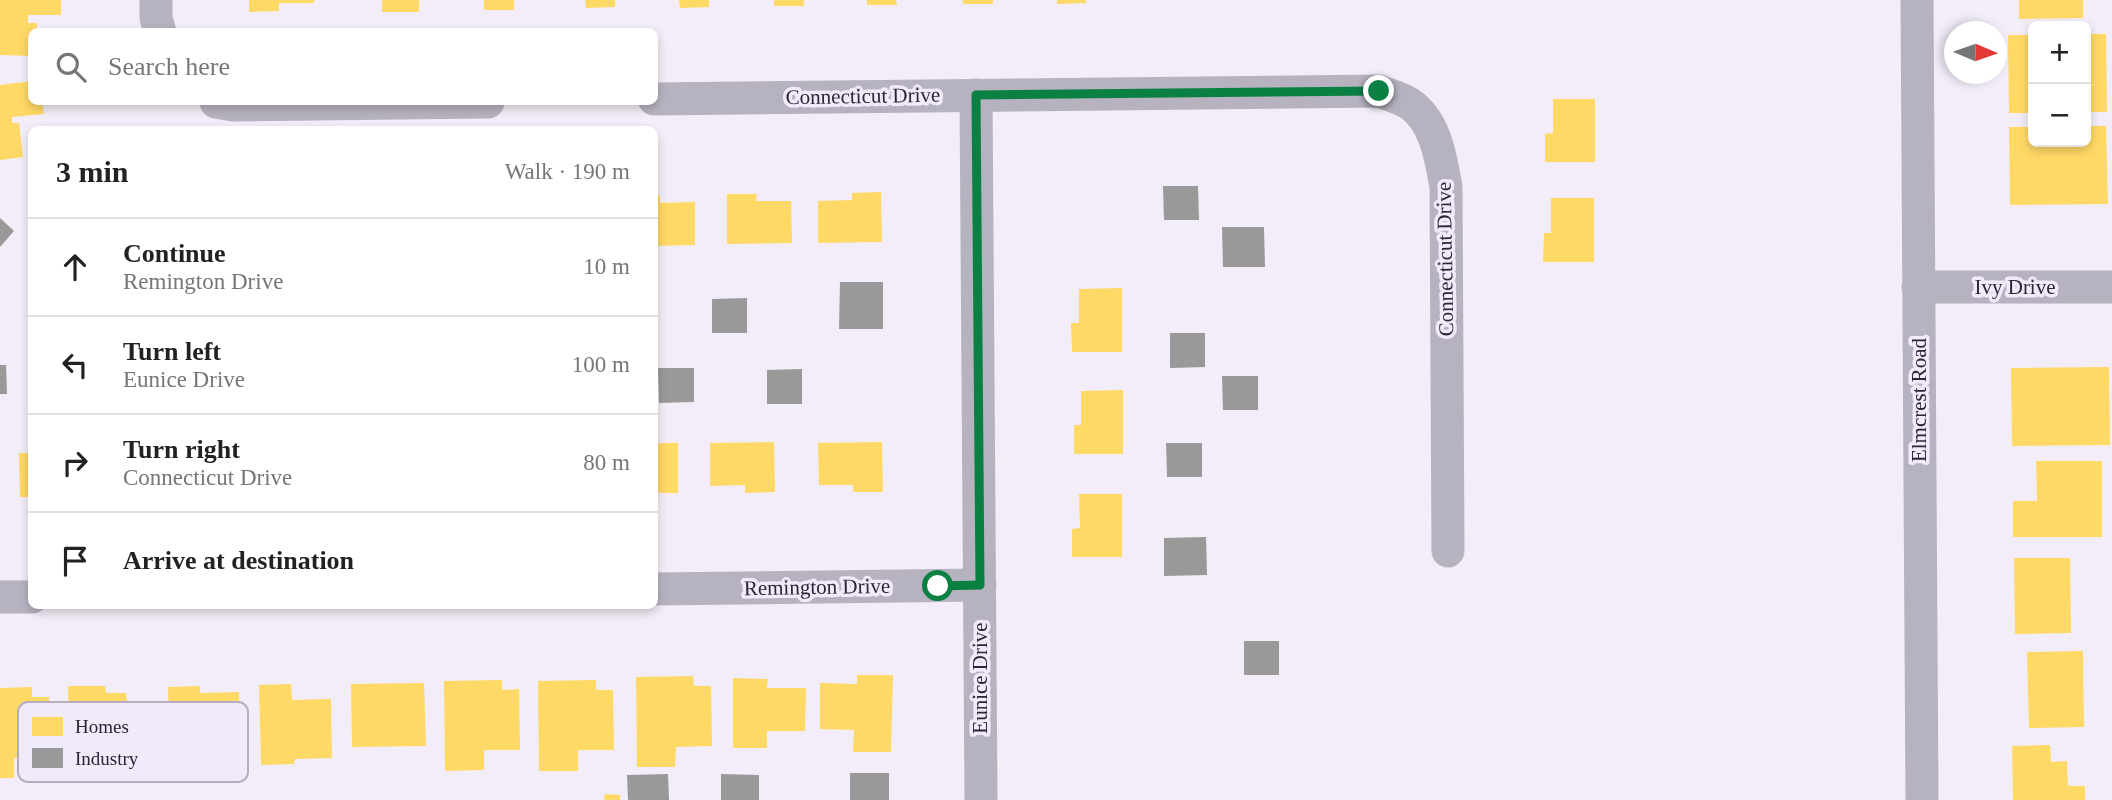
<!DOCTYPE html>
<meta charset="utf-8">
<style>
:root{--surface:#fff;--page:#f2f2f2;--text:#222;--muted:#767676;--line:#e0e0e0}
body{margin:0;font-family:Georgia,serif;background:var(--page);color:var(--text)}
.controls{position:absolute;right:21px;top:21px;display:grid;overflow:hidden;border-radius:10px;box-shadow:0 4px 10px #0003}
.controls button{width:63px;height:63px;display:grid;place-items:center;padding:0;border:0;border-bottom:2px solid var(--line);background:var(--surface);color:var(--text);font:35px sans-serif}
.compass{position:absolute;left:1944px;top:21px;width:63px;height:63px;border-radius:50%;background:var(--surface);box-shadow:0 4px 10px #0003;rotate:92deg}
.stop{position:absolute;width:21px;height:21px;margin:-16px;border:5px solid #0b8043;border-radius:50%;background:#fff}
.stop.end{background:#0b8043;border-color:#fff;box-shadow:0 2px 7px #0008}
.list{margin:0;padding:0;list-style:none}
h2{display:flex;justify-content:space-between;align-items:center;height:91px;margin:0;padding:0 28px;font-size:30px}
h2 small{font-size:23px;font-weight:400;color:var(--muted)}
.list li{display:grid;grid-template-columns:46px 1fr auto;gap:21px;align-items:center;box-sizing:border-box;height:98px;padding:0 28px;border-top:2px solid var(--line)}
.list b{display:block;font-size:26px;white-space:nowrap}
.list p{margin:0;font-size:23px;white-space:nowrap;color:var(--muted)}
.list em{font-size:23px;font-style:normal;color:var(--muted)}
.icon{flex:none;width:38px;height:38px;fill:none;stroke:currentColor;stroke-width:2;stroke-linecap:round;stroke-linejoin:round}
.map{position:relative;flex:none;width:2112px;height:800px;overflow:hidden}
.search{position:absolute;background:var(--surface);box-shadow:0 4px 10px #0003;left:28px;top:28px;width:630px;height:77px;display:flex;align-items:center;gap:18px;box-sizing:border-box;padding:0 24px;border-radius:10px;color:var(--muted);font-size:26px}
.panel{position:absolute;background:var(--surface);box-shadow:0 4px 10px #0003;left:28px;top:126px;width:630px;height:483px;border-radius:10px}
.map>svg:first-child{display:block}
.homes{fill:#ffd966}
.industry{fill:#999}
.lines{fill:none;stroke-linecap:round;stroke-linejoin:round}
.minor{stroke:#b7b2bf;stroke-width:33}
.route{stroke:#0b8043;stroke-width:9}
.labels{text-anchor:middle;stroke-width:7;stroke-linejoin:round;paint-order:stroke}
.street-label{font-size:21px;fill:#2b2632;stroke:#f1e9fc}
.key{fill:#f1e9fc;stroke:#b6aebf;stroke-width:2}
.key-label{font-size:19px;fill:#2b2632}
</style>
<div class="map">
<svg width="2112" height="800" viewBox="0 0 2112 800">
<rect width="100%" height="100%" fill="#f2edf8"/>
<g class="homes">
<polygon points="0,0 61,0 61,15 28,15 28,23 37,23 37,32 32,32 32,56 0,55"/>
<polygon points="249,0 314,0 314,3 279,3 279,11 249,12"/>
<rect x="382" y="0" width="37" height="12"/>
<rect x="484" y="0" width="30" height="10"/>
<polygon points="585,0 615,0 615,7 586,8"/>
<polygon points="679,0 709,0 709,7 680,8"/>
<rect x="774" y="0" width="30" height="6"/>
<polygon points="867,0 896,0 897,5 867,5"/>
<rect x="963" y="0" width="30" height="4"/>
<polygon points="1057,0 1086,0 1086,3 1057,4"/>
<polygon points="2019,0 2083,0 2083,18 2019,19"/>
<polygon points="2086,34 2106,34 2107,112 2086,112"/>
<polygon points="2008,35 2033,35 2033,113 2009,113"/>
<polygon points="32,81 32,102 42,102 44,114 12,117 12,123 19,123 23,157 0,160 0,85"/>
<polygon points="1553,99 1595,99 1595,162 1545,162 1545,134 1553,133"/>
<polygon points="2086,126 2106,126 2108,204 2010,205 2009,127 2033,127 2033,142 2086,142"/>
<polygon points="881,192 882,242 818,243 818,201 852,200 852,193"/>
<polygon points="727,194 757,194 756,201 791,201 792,243 727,244"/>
<polygon points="654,195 660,195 660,203 695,202 695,245 654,246"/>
<polygon points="1551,198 1594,198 1594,262 1543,262 1544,233 1551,233"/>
<polygon points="1122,288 1122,352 1072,352 1071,323 1079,323 1079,289"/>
<polygon points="2109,367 2110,445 2012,446 2011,368"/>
<polygon points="1123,390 1123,454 1074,454 1074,425 1081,425 1081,391"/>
<polygon points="774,442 775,492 745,493 745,485 710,486 710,443"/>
<polygon points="882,442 883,492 853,492 853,485 819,485 818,443"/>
<rect x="654" y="443" width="24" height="50"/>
<polygon points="19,453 32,453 32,497 20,497"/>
<polygon points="2036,461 2102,461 2102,537 2013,537 2013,501 2037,501"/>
<polygon points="1079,494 1122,494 1122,557 1072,557 1072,529 1080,528"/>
<polygon points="2014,558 2070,558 2071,633 2015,634"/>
<polygon points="2083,651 2084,727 2029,728 2027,652"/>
<polygon points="857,675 893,675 891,752 853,752 854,730 820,729 820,683 857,684"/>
<polygon points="693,676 694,686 711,686 712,746 676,747 675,767 637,767 636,677"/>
<polygon points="733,678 768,679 767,688 806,688 805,731 767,731 767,748 733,748"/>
<polygon points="502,680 502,690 519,689 520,750 484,750 484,770 445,771 444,681"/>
<polygon points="596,680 596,690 613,690 614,750 578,750 578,771 539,771 538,681"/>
<polygon points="424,683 426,746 352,747 351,684"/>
<polygon points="291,684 292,700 331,699 332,758 295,759 294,764 261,765 259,685"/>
<polygon points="68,686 105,686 106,693 126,693 127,703 144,703 145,762 109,763 109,768 70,769"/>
<polygon points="200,686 200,693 239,692 240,738 204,739 205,757 170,758 168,687"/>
<polygon points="32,687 32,697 49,697 50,757 14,758 14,778 0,778 0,688"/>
<polygon points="2050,745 2051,762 2067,761 2068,786 2085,786 2085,800 2013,800 2012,746"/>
<polygon points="605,794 620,795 620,800 604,800"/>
</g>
<g class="industry">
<polygon points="1163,186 1198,186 1199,220 1164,220"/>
<polygon points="0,218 14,231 0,247"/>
<polygon points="1222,227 1264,227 1265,267 1223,267"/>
<polygon points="840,282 883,282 883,329 839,329"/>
<polygon points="747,298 747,333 712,333 712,299"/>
<polygon points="1170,333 1205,333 1205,367 1170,368"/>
<polygon points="0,365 6,365 7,394 0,394"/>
<polygon points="658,368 694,368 694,402 659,403"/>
<polygon points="802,369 802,404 767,404 767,370"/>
<polygon points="1222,376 1258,376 1258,410 1223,410"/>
<polygon points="1166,443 1202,443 1202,477 1167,477"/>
<polygon points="1206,537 1207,575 1164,576 1164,538"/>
<rect x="1244" y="641" width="35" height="34"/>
<rect x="850" y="773" width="39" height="27"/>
<polygon points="668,774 669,800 628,800 627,775"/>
<polygon points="721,774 759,775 759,800 721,800"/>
</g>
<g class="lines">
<g class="minor">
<polyline points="156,0 156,18 160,32"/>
<polyline points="1917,0 1922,800"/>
<polyline points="976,95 981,800"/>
<path d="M654,99L1379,91C1389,95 1401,98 1410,104C1436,122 1441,159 1446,187L1448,551"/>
<polyline points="216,102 233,105 488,102"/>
<polyline points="1918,287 2112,287"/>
<polyline points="654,589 980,585"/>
<polyline points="0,597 32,597"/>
</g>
</g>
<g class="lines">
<polyline class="route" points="938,586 980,585 976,95 1379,91"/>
</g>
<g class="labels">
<g class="street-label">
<text transform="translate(863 96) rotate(-1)" y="7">Connecticut Drive</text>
<text transform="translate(1445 259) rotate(-91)" y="7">Connecticut Drive</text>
<text x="2015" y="294">Ivy Drive</text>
<text transform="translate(1919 400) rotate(-90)" y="7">Elmcrest Road</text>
<text transform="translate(817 587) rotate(-1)" y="7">Remington Drive</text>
<text transform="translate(980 678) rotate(-90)" y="7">Eunice Drive</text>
</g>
</g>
<rect x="18" y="702" width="230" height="80" rx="10" class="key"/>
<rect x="32" y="717" width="31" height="19" fill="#ffd966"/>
<rect x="32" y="748" width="31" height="20" fill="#999"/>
<g class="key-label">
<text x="75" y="733">Homes</text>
<text x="75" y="765">Industry</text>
</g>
</svg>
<div class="controls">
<button>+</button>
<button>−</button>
</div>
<svg class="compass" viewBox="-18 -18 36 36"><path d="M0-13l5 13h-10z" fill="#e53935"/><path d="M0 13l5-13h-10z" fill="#767676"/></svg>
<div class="stop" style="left:938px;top:586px"></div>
<div class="stop end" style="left:1379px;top:91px"></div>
<div class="search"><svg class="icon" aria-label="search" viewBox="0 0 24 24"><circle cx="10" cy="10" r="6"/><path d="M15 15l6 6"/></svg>Search here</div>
<section class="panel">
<h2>3 min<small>Walk · 190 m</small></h2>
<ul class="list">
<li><svg class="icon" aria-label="ahead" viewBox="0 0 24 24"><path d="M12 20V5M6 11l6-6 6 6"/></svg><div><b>Continue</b><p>Remington Drive</p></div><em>10 m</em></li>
<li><svg class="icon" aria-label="left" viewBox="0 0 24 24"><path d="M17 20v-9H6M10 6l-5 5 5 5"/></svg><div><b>Turn left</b><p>Eunice Drive</p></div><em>100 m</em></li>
<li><svg class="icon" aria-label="right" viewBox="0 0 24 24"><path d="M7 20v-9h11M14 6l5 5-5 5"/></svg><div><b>Turn right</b><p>Connecticut Drive</p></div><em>80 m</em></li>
<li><svg class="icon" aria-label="arrive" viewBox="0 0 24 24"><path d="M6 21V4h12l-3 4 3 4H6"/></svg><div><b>Arrive at destination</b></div></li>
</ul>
</section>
</div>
